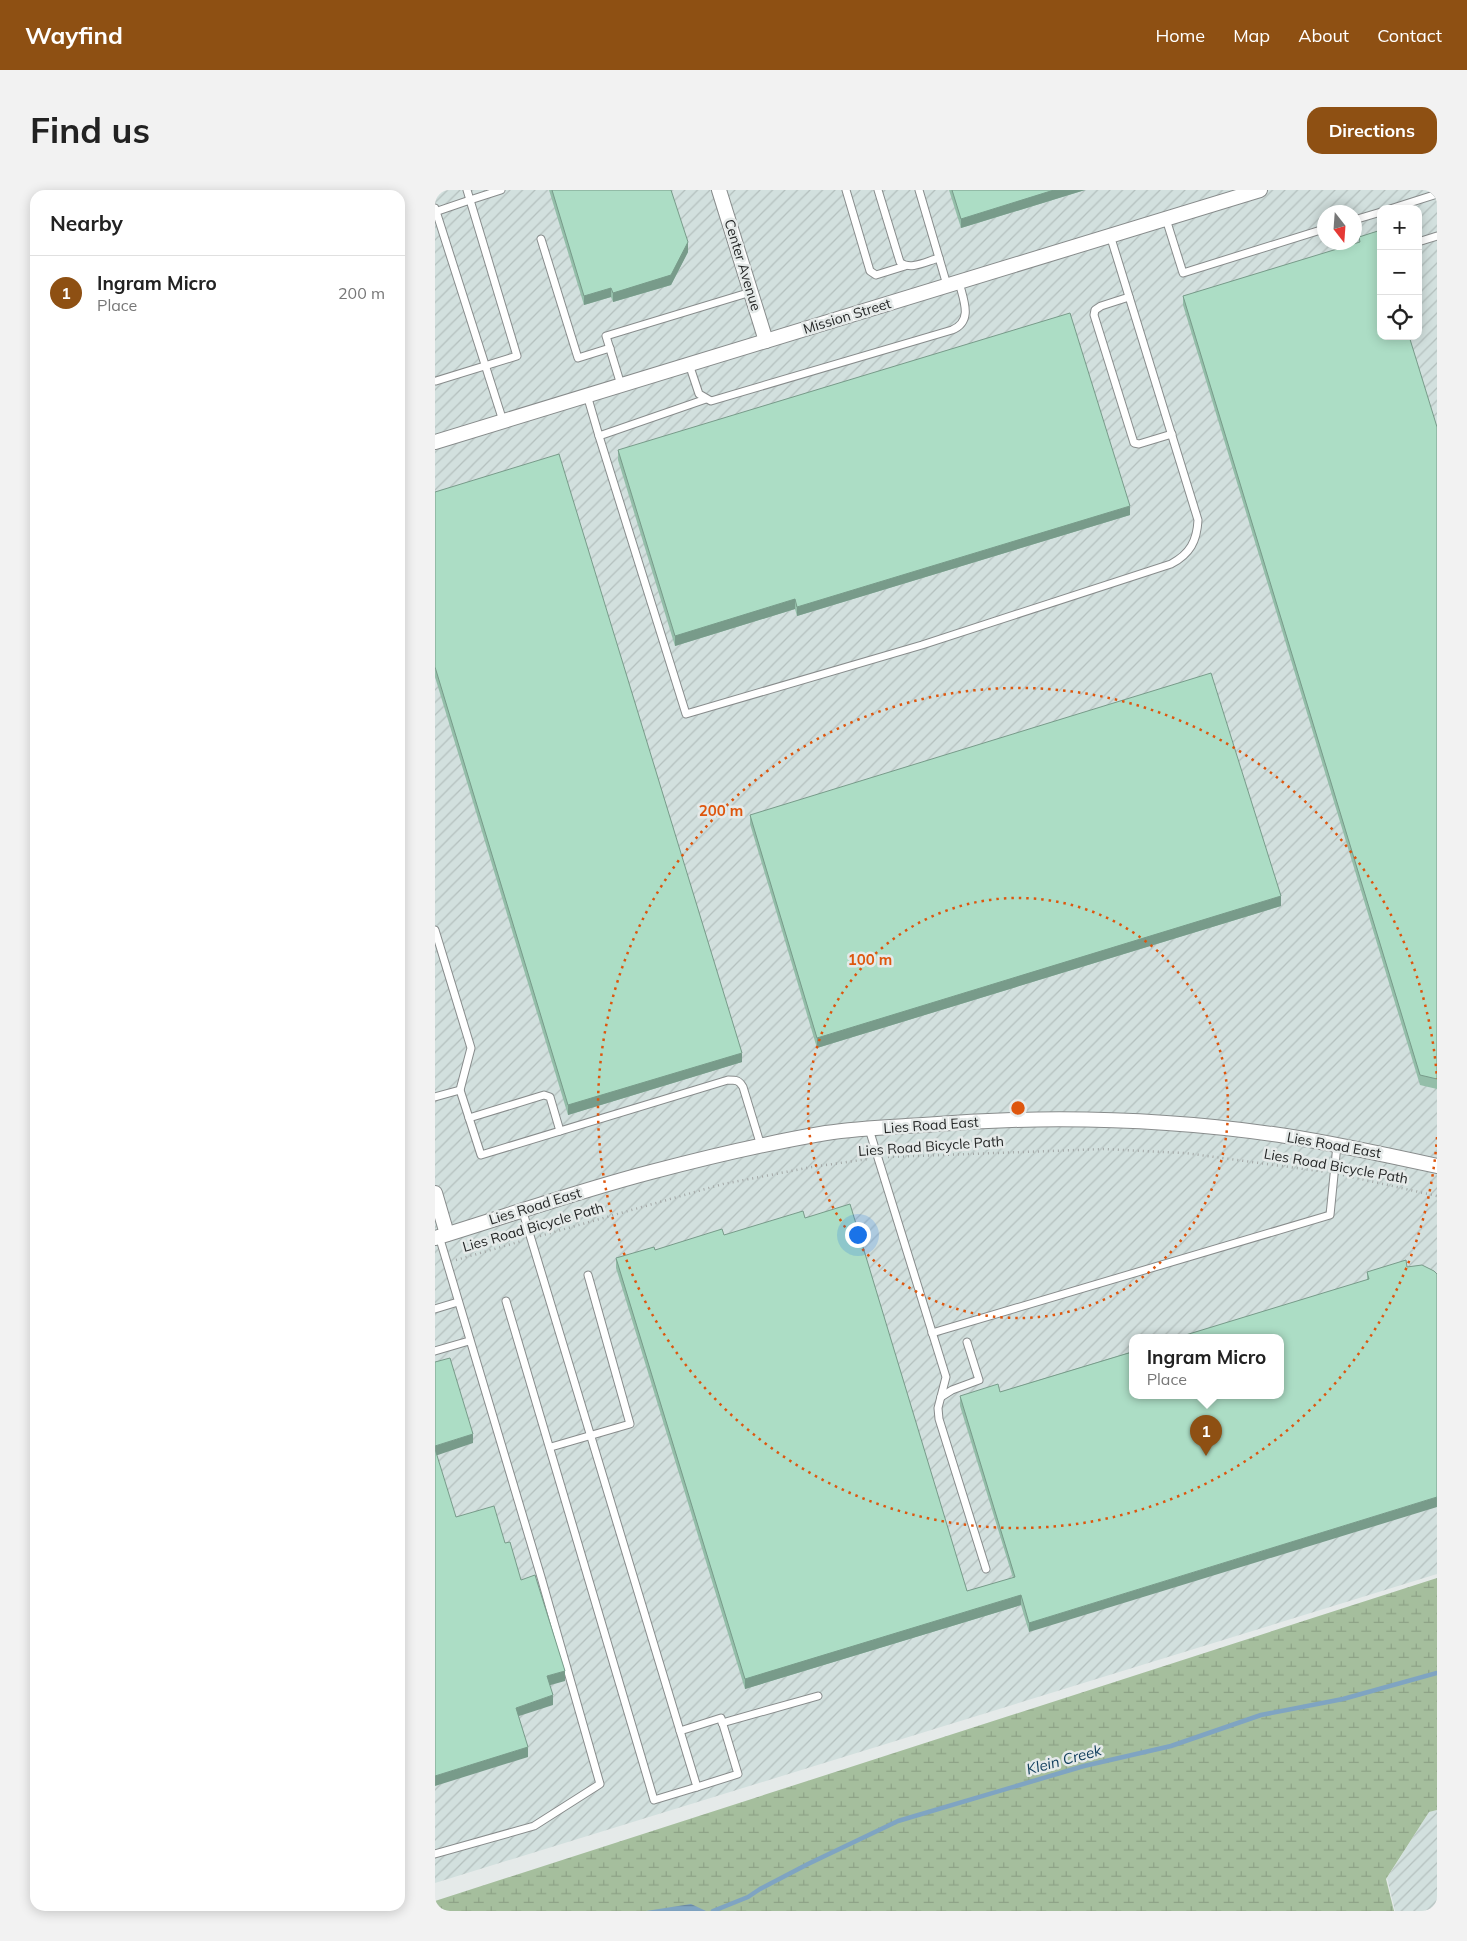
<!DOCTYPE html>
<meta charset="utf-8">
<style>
:root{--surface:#fff;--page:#f2f2f2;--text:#222;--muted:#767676;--line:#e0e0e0;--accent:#8e5013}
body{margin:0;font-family:Mulish,sans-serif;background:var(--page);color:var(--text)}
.controls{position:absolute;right:15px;top:15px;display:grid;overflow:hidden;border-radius:10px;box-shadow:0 2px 12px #0003}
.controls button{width:45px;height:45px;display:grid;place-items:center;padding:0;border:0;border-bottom:1px solid var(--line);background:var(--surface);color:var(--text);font:25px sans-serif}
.compass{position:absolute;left:882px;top:15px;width:45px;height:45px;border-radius:50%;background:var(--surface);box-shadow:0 2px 12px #0003;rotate:163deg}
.you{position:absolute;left:422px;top:1044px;width:18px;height:18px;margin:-12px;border:4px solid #fff;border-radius:50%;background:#1a73e8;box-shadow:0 0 0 8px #1a73e833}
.badge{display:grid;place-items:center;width:32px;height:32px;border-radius:50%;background:var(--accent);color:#fff;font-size:16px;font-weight:700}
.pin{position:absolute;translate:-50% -41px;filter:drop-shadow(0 1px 2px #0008)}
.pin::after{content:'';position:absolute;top:26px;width:18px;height:15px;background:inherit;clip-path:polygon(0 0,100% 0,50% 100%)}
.popup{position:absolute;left:694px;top:1144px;width:155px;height:65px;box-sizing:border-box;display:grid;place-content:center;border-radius:10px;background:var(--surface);filter:drop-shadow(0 1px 4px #0005);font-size:16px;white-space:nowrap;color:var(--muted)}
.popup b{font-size:19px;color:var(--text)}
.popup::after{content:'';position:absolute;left:50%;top:100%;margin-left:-10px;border:10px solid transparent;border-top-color:var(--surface)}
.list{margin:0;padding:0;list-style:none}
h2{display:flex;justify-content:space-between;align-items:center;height:65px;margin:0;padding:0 20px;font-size:21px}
h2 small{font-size:16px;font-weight:400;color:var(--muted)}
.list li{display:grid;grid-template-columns:32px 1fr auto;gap:15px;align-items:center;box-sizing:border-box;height:75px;padding:0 20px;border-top:1px solid var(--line)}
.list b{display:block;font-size:19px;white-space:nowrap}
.list p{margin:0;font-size:16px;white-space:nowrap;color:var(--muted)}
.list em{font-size:16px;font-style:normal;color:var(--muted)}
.icon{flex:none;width:28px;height:28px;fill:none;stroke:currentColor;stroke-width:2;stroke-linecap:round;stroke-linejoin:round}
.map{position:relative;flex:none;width:1002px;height:1721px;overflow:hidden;border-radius:15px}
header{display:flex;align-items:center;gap:30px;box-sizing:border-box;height:70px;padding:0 25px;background:var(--accent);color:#fff}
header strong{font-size:24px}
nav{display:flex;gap:28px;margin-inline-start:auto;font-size:18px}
.intro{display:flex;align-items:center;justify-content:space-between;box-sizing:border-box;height:120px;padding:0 30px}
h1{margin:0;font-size:35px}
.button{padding:12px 22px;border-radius:15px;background:var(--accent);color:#fff;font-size:18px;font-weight:700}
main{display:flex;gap:30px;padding:0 30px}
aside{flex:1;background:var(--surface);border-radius:15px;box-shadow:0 2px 12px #0003}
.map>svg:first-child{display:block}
.industrial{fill:url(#industrial-furrows);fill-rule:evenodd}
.wetland{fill:url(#wetland-marsh)}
.water{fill:url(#water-rules)}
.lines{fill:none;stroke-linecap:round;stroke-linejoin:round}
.stream{stroke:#7fa4c2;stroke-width:4.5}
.service-casing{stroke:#888c8c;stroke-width:9}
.minor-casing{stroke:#888c8c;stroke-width:16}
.path{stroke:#a2a6a5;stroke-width:2.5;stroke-dasharray:1 4;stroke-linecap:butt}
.service{stroke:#fff;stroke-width:7}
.minor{stroke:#fff;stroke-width:14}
.wall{fill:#94bea9}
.shaded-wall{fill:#789b8a}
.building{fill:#acddc5;stroke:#789b8a}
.ring{fill:none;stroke:#de560d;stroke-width:2.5;stroke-dasharray:2.5 5}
.labels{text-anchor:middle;stroke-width:5;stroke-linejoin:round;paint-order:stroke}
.street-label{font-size:14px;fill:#252727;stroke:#e5eae9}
.water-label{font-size:15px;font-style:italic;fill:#0f3d5b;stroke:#e5eae9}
.centre{fill:#de560d;stroke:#e5eae9;stroke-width:2.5}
.ring-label{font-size:15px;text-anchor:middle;font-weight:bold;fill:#de560d;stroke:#e5eae9;stroke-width:5;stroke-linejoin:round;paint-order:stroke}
</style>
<header>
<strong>Wayfind</strong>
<nav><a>Home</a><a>Map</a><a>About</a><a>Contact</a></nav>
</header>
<div class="intro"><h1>Find us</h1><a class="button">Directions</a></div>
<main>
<aside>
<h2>Nearby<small></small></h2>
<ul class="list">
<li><span class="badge">1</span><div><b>Ingram Micro</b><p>Place</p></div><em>200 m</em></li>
</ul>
</aside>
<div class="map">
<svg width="1002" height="1721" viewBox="0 0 1002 1721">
<defs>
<pattern id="industrial-furrows" width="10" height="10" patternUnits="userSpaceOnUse" patternTransform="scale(1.25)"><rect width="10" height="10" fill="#d2e0de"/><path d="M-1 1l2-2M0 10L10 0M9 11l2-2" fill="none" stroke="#b4c0be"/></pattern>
<pattern id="wetland-marsh" width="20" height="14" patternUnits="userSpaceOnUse" patternTransform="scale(1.25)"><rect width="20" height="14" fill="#a5be9d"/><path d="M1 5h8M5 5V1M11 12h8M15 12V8" fill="none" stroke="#8ea387"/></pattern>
<pattern id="water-rules" width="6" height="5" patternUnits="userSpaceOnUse" patternTransform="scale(1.25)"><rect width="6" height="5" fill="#7fa4c2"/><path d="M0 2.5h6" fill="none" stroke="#68869e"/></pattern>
</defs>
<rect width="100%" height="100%" fill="#e5eae9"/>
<g class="industrial">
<path d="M0,0H1002V1384L0,1693ZM946,19H983V146H946ZM889,22H919V52H889ZM697,1147H845V1205H697Z"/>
<polygon points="1002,1620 1002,1721 960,1721 952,1688 994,1622"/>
</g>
<polygon class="wetland" points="1002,1388 1002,1620 994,1622 951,1689 959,1721 0,1721 0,1711"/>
<polygon class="water" points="256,1714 271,1721 211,1721"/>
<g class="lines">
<polyline class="stream" points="278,1721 313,1707 325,1699 373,1674 463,1631 649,1576 736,1556 826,1525 908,1509 1002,1483"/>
<defs>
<g id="service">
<polyline points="32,0 35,10 66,0"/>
<polyline points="411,0 435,81 441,85 470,76"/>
<path d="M443,0L465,72C475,81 492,71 504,68"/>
<polyline points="484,0 512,95"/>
<polyline points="0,18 68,231"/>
<polyline points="955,19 1002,4"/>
<polyline points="0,22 35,10 82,166 1,191"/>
<polyline points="731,29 748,83 889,39"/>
<polyline points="919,30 946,22"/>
<polyline points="106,49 143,168 175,158"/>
<polyline points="983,52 1002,46"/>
<polyline points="694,107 666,116 660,120 659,125 699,253 704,254 737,244"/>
<path d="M254,174L264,204L276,211L517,140C539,131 528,109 524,92"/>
<polyline points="186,195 171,146 316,102"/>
<polyline points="152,205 164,246 271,209"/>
<path d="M164,246L251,524L487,455L736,374C755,364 762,351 763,330L675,45"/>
<polyline points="0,740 36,858 25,900"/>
<path d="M0,907L25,900L46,965L293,890C301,890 304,890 308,897L326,956"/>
<polyline points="34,928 109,905 115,907 125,941"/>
<polyline points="434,939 511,1187 503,1218 504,1229 551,1379"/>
<polyline points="71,1111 219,1610 262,1597 87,1019"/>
<polyline points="0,1119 23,1112"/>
<polyline points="497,1143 895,1025 902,955"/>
<polyline points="0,1161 34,1151"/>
<polyline points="506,1207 517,1200 544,1190 532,1152"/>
<polyline points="116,1257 195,1234 153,1085"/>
<polyline points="287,1533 383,1506"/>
<polyline points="245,1541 286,1528 303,1584 262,1597"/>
<polyline points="0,1664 99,1636 165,1594 106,1387 4,1046"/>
</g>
<g id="minor">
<polyline points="284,0 331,151"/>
<polyline points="0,252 825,0"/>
<polyline points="0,1003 12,1044"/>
<path d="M0,1048C72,1026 143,1001 216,982C273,967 332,953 391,943C423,938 456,937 488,935C609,925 731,928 851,946C902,954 952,965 1002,976"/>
</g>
</defs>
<use href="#service" class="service-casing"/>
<use href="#minor" class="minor-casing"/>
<g class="path">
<polyline points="453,967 669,959 750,963 891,982"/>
<polyline points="908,985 1002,1006"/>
<polyline points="105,1046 288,994 377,977 433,969"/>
<polyline points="21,1070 87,1051"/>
</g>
<use href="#service" class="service"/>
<use href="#minor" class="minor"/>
</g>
<g class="wall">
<polygon points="114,0 236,0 253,62 236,95 178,112 176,107 149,115"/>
<polygon points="514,0 650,0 526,38"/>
<polygon points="946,40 946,146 1002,237 1002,899 985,895 748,115 748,106 924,53 924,47"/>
<polygon points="183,260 695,325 362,426 360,419 240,456 183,270"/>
<polygon points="0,302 307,872 133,925 0,487"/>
<polygon points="315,625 846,716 382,858 315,634"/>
<polygon points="370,1028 532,1401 578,1388 525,1216 525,1206 565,1202 932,1090 932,1082 972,1077 594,1442 586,1415 310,1499 181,1078 181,1068"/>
</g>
<g class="shaded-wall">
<polygon points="619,0 650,0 526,38 526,29"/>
<polygon points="253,52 253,62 236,95 178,112 178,103"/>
<polygon points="176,98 176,107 149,115 149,106"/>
<polygon points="695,316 695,325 362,426 362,417"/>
<polygon points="360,409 360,419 240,456 240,446"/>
<polygon points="846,706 846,716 382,858 382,848"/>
<polygon points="307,863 307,872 133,925 133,915"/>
<polygon points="38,1244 38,1253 0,1266 0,1256"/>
<polygon points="1002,1307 1002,1317 594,1442 594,1433"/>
<polygon points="586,1405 586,1415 310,1499 310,1489"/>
<polygon points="130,1481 130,1491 112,1496 112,1486"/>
<polygon points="118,1505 118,1515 81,1527 81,1518"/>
<polygon points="93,1557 93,1567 0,1596 0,1586"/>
</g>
<g class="building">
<polygon points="117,0 236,0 253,52 236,85 178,103 176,98 149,106"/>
<polygon points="517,0 619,0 526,29"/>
<polygon points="946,40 946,146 974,146 1002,237 1002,889 985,885 748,106 925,52 924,47"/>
<polygon points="635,123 695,316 362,417 360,409 240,446 183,260"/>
<polygon points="124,264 307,863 133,915 0,477 0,302"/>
<polygon points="776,483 846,706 382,848 315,625"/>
<polygon points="415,1014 532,1401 580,1387 525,1206 563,1194 565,1202 697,1162 697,1205 845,1205 845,1147 744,1147 934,1089 932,1082 971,1070 972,1077 987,1075 999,1081 1002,1084 1002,1307 594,1433 586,1405 310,1489 181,1068 219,1057 220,1060 287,1039 289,1045 368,1021 370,1028"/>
<polygon points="15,1168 38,1244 0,1256 0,1172"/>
<polygon points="0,1259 21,1327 59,1316 70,1353 75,1352 86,1390 100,1385 130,1481 112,1486 118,1505 81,1518 93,1557 0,1586"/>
</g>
<g class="ring">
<circle cx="583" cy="918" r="210"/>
<path d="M1002 947A420 420 0 1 1 1002 889"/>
</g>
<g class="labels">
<g class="street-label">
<text transform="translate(308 75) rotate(73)" y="5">Center Avenue</text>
<text transform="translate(412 126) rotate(-17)" y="5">Mission Street</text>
<text transform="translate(496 935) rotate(-4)" y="5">Lies Road East</text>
<text transform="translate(899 955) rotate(10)" y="5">Lies Road East</text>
<text transform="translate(496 956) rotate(-4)" y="5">Lies Road Bicycle Path</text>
<text transform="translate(901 976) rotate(10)" y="5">Lies Road Bicycle Path</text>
<text transform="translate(100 1016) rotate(-17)" y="5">Lies Road East</text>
<text transform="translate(98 1037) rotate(-16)" y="5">Lies Road Bicycle Path</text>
</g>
<g class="water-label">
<text transform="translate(629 1570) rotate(-15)" y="5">Klein Creek</text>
</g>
</g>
<circle cx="583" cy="918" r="8" class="centre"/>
<g class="ring-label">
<text x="286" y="626">200 m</text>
<text x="435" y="775">100 m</text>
</g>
</svg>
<div class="controls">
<button>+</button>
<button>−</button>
<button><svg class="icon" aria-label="locate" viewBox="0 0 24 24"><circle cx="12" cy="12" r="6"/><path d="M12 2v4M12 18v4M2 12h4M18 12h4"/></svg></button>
</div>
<svg class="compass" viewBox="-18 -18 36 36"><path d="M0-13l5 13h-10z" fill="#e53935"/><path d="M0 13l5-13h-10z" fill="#767676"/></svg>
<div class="you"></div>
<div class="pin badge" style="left:771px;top:1266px">1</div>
<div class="popup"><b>Ingram Micro</b>Place</div>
</div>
</main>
